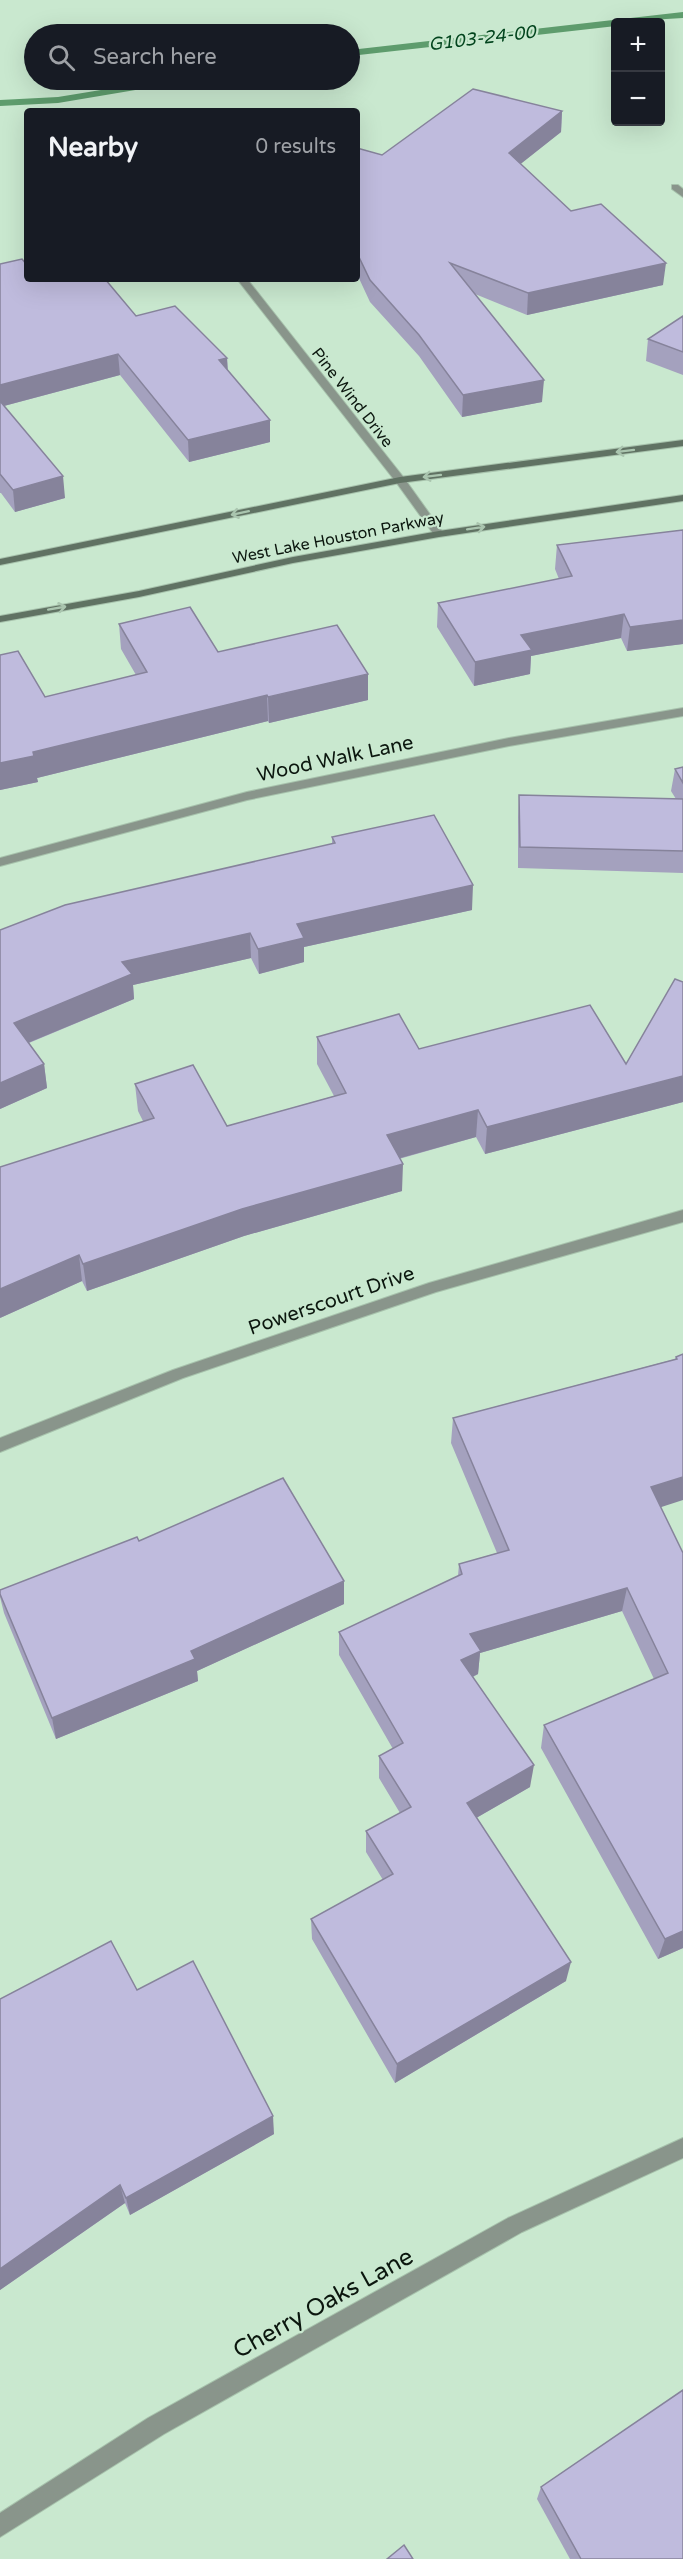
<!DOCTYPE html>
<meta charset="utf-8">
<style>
:root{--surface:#171b24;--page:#242831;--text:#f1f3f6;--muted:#9ea1a6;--line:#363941}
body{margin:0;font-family:"Varela Round",sans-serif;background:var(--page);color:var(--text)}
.controls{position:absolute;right:18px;top:18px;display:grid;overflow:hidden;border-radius:6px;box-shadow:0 6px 24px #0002}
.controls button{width:54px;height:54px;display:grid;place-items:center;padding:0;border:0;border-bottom:2px solid var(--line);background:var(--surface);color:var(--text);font:30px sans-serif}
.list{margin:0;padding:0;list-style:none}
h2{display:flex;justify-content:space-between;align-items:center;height:78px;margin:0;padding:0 24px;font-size:26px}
h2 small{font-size:20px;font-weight:400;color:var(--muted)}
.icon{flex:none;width:33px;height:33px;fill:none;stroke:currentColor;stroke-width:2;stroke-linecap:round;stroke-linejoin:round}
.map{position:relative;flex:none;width:683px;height:2559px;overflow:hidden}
.search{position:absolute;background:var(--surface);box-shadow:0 6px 24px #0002;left:24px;top:24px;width:336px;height:66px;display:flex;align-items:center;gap:15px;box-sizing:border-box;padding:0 21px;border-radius:33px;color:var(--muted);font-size:22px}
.panel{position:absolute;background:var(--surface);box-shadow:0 6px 24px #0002;left:24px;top:108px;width:336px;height:174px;border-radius:6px}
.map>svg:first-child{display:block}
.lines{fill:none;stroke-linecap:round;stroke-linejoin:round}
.stream{fill:#5e9c6d;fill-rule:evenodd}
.minor-casing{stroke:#a7c2ac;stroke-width:2}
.secondary-casing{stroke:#a7c2ac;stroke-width:2}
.minor{fill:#89958b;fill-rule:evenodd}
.secondary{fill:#607263;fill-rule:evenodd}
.wall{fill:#a4a1be}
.shaded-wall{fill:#86839b}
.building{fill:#bfbbdd;stroke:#86839b;stroke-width:1.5}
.oneway{stroke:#aac5af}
.labels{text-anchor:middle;stroke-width:4.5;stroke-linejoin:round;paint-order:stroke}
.far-street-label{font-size:16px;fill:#0b160e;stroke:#c9e8cf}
.far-water-label{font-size:18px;font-style:italic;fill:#02441d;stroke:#c9e8cf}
.street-label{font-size:20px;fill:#0b160e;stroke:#c9e8cf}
.near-street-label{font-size:24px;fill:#0b160e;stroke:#c9e8cf}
</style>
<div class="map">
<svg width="683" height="2559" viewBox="0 0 683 2559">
<rect width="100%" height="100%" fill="#c9e8cf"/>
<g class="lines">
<g class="stream">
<polygon points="683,12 683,18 616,22 616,26 350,56 350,50"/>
<polygon points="162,80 182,80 177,83 58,103 0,106 0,100 58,97"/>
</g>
<defs>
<g id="minor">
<polygon points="672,185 678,185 683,189 683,197 672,189"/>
<polygon points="237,279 247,279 404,478 444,534 443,536 435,536 396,482"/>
<polygon points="683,708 683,716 509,746 247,800 0,866 0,858 247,792 509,738"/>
<polygon points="683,1210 683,1222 436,1292 183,1378 0,1452 0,1438 173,1370 429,1283"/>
<polygon points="683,2138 683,2158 522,2232 164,2434 0,2537 0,2513 148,2418 508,2218"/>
</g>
<g id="secondary">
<polygon points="683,440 683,446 400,483 0,565 0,559 400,477"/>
<polygon points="683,495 683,501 439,537 293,563 139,597 0,622 0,616 139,591 293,557 439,531"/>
</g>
</defs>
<use href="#minor" class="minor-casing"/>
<use href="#secondary" class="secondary-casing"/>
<use href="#minor" class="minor"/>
<use href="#secondary" class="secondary"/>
</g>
<g class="wall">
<polygon points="562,111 561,132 520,164 571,211 663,285 527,315 475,294 542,402 462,417 419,356 370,302 357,274 357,148 382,155"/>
<polygon points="0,264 27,279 136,316 227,358 228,371 270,442 189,462 120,375 4,406 65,498 15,512 1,493 0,493"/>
<polygon points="683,316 683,375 646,361 648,339"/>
<polygon points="683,530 683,644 627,651 621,638 531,656 530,674 474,686 437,627 438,603 559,579 555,569 557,545"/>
<polygon points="119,624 218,652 368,674 368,700 269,723 268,721 37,778 38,782 0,790 0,655 45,697 136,675 121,649"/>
<polygon points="683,767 683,873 518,868 518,817 519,795 676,799 671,791 675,769"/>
<polygon points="332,837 472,910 304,947 304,962 259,974 251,958 133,985 134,999 29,1043 44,1064 47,1088 0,1109 0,930 332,844"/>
<polygon points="317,1037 419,1049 626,1064 683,1102 485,1154 476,1137 399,1159 402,1191 244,1236 87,1291 82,1281 0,1318 143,1121 138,1111 135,1084 227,1126 334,1096 317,1064"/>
<polygon points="683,1354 661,1507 683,1948 658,1959 541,1748 544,1725 654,1679 622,1611 480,1653 478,1674 473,1677 530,1787 476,1818 566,1981 395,2083 312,1939 311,1919 383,1880 366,1852 366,1831 400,1813 379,1778 379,1756 393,1749 339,1655 339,1632 458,1576 459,1564 497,1553 451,1443 453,1418 675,1359 676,1357"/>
<polygon points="139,1541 344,1604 197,1671 198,1681 56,1739 4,1613 0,1597 0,1590"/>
<polygon points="137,1990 274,2134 130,2215 125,2203 0,2290 0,1999"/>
<polygon points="541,2487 683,2559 570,2559 537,2499"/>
</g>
<g class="shaded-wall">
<polygon points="562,111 561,132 508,174 509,153"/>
<polygon points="666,263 663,285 527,315 528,293"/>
<polygon points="118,354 120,375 0,407 0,385"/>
<polygon points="227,358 228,379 219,360"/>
<polygon points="544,380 542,402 462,417 463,395"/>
<polygon points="270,420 270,442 189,462 188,440"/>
<polygon points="63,476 65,498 15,512 13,490"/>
<polygon points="624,614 621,638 531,656 530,674 474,686 475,662 521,635"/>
<polygon points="683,620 683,644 627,651 630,627"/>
<polygon points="368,674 368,700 269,723 268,697"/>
<polygon points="267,695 268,721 37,778 38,782 0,790 0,763 33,752"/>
<polygon points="473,885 472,910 304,947 304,962 259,974 258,949 297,924"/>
<polygon points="250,933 251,958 133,985 134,999 18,1047 14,1023 122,962"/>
<polygon points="44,1064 47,1088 0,1109 0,1083"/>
<polygon points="683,1076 683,1102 485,1154 487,1127"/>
<polygon points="478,1110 476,1137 386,1162 387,1135"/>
<polygon points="403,1164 402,1191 244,1236 87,1291 83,1264 242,1209"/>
<polygon points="79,1255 82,1281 0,1318 0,1289"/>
<polygon points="683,1477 683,1500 646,1512 651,1487"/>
<polygon points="344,1581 344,1604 197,1671 198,1681 56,1739 52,1718 191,1651"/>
<polygon points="627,1588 622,1611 480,1653 478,1674 459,1683 461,1660 470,1634"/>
<polygon points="534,1765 530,1787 464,1825 467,1803"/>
<polygon points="683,1931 683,1948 658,1959 665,1939"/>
<polygon points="571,1962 566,1981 395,2083 397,2064"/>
<polygon points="273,2116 274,2134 130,2215 126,2198"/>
<polygon points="120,2185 125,2203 0,2290 0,2269"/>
</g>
<g class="building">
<polygon points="473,89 562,111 509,153 571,211 601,204 666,263 528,293 450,263 544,380 463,395 419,335 370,280 357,253 357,148 382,155"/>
<polygon points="22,259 27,265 27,279 105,279 136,316 175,306 227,358 219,360 270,420 188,440 118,354 0,385 0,264"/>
<polygon points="683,316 683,352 648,339"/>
<polygon points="0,401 63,476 13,490 0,474"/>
<polygon points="683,530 683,620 630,627 624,614 521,635 532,650 475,662 438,603 572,576 557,545"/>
<polygon points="190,607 218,652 337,625 368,674 268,697 267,695 33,752 34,756 0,763 0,655 18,651 45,697 147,672 119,624"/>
<polygon points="683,767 683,783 675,769"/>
<polygon points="519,795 683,799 683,851 520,847"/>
<polygon points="434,815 473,885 297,924 304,938 258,949 250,933 122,962 132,974 14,1023 44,1064 0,1083 0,930 65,905 335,843 332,837"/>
<polygon points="675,979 683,982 683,1076 487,1127 478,1110 387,1135 403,1164 242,1209 83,1264 79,1255 0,1289 0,1167 154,1118 135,1084 193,1065 227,1126 346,1093 317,1037 399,1014 419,1049 590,1005 626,1064"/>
<polygon points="683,1354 683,1477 651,1487 683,1553 683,1931 665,1939 544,1725 668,1673 627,1588 470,1634 481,1651 461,1660 534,1765 467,1803 571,1962 397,2064 311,1919 393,1874 366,1831 411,1807 379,1756 403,1743 339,1632 462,1574 459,1564 509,1550 453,1418 677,1359 676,1357"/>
<polygon points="283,1478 344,1581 191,1651 195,1659 52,1718 0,1594 0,1590 137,1537 139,1541"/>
<polygon points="111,1941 137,1990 193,1961 273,2116 126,2198 120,2185 0,2269 0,1999"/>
<polygon points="683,2390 683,2559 581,2559 541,2487"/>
<polygon points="404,2545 413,2559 387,2559"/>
</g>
<defs><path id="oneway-shaft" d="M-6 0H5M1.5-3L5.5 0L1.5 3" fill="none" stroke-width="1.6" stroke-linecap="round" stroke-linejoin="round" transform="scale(1.5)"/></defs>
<g class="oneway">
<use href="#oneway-shaft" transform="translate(625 451) rotate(173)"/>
<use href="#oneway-shaft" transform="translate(432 476) rotate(173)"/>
<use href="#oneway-shaft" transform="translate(240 513) rotate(168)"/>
<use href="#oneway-shaft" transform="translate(476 528) rotate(-9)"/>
<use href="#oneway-shaft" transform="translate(57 608) rotate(-10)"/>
</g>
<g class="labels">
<g class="far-street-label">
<text transform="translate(353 397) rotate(52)" y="6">Pine Wind Drive</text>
<text transform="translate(338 537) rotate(-11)" y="6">West Lake Houston Parkway</text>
</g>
<g class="far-water-label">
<text transform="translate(482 38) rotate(-7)" y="6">G103-24-00</text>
</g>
<g class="street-label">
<text transform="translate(335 758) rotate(-12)" y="7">Wood Walk Lane</text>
<text transform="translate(331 1300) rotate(-19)" y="7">Powerscourt Drive</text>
</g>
<g class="near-street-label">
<text transform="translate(323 2303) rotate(-29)" y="8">Cherry Oaks Lane</text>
</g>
</g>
</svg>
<div class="controls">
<button>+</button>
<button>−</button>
</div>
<div class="search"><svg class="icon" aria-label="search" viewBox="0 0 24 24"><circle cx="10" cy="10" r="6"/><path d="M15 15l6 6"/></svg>Search here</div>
<section class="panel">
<h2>Nearby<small>0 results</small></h2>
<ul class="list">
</ul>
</section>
</div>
